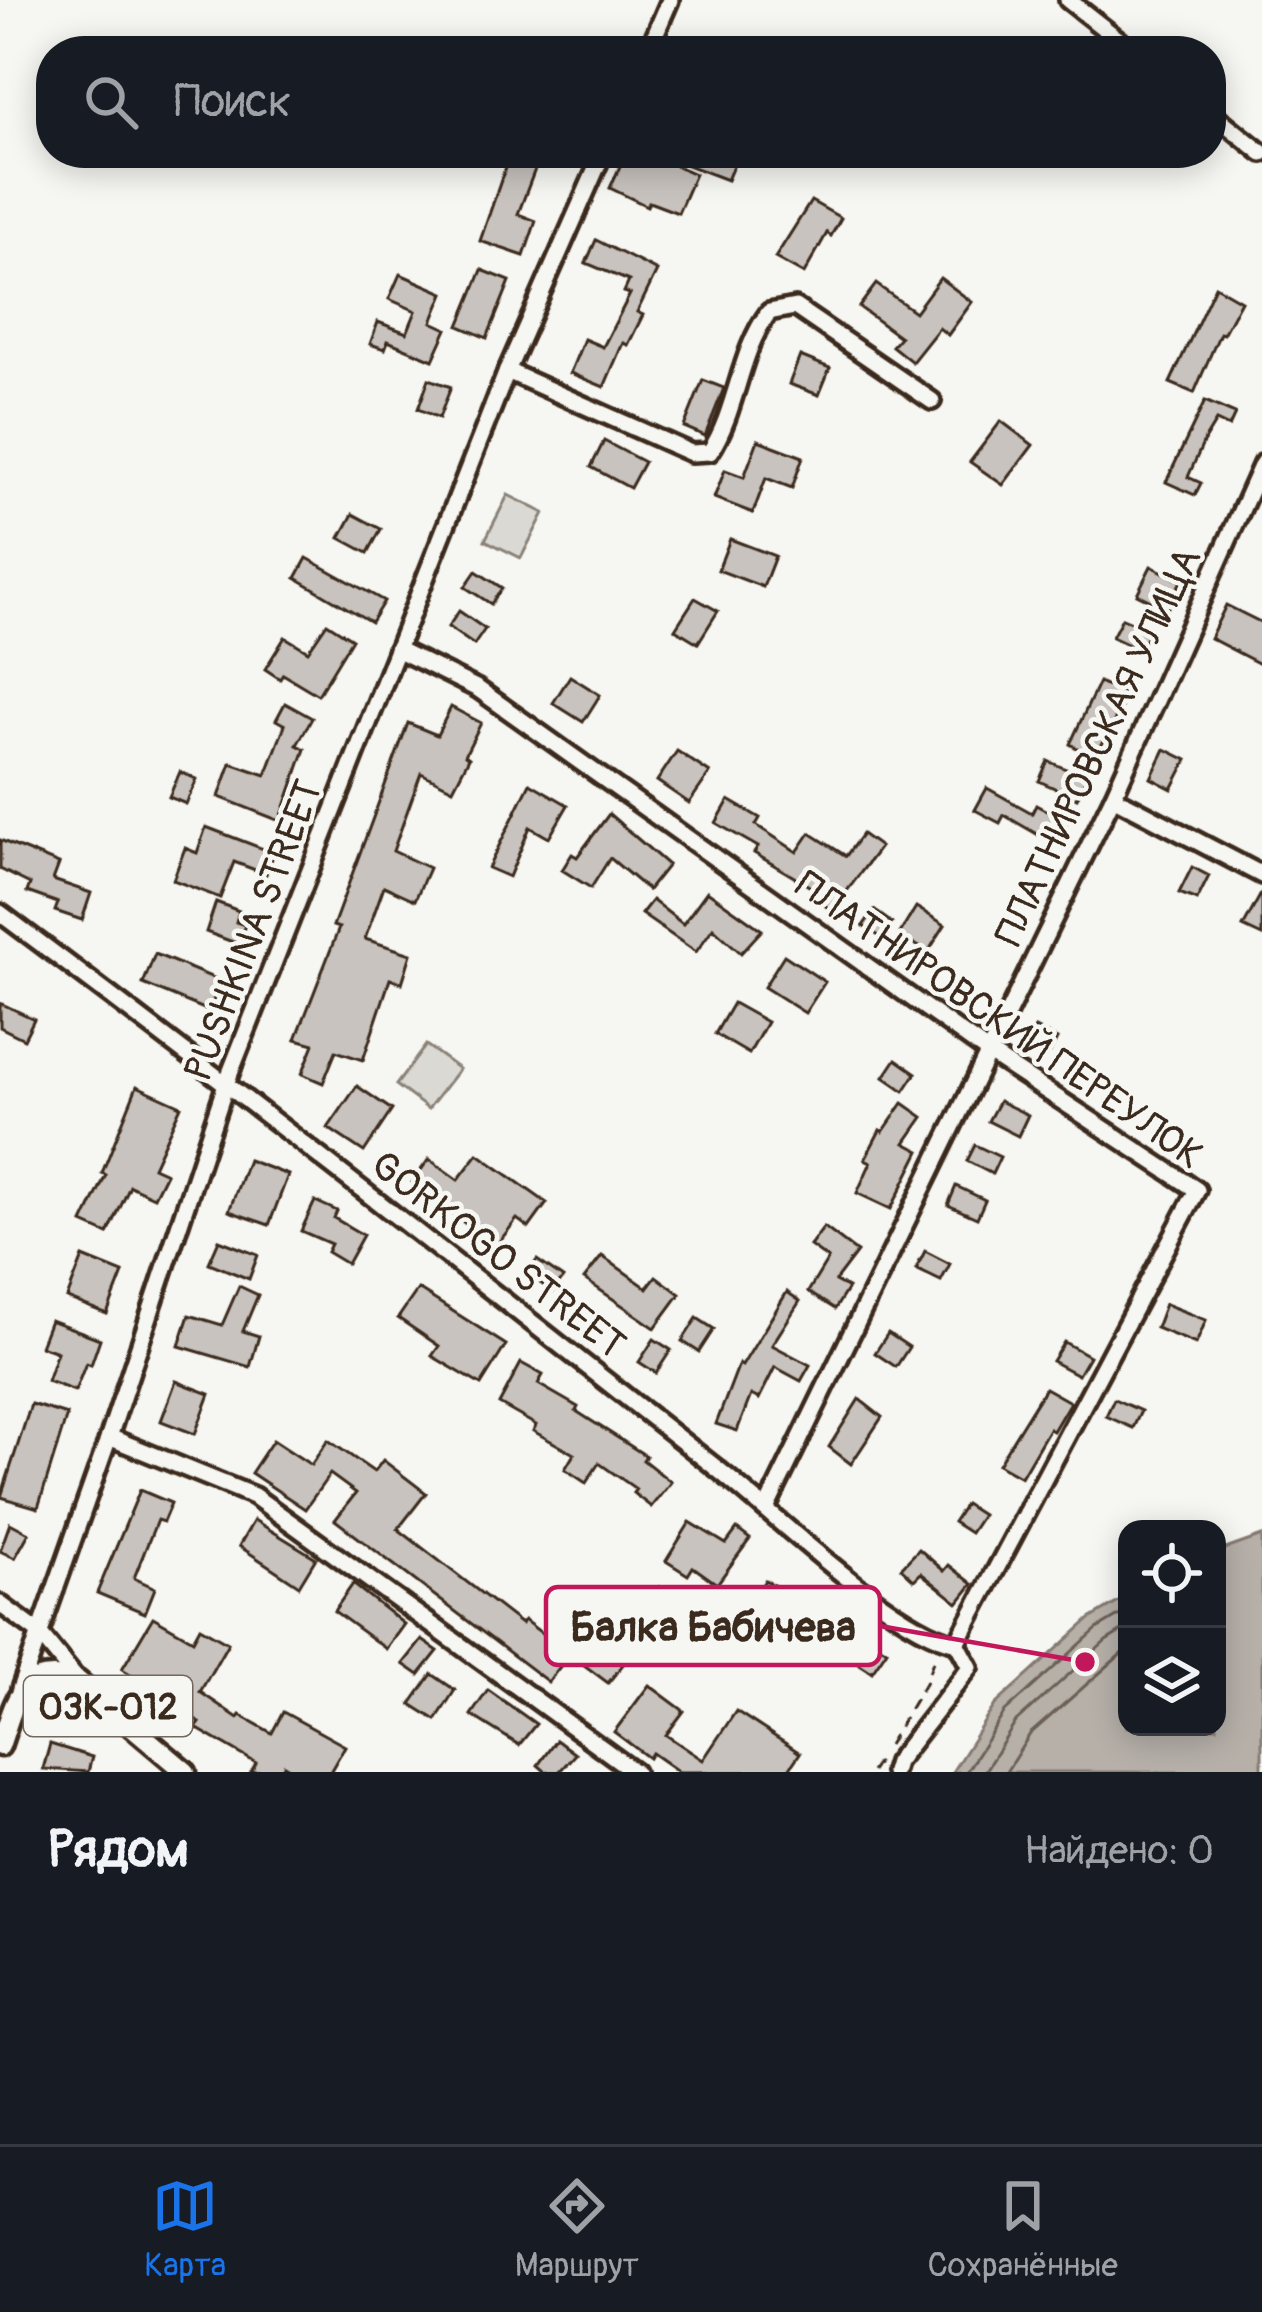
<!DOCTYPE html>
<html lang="ru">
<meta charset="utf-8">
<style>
:root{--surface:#171b24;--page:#242831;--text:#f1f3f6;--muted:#9ea1a6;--line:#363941;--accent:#1a73e8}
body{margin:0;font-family:Pangolin,sans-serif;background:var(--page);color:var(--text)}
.controls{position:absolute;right:36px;bottom:36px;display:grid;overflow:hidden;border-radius:24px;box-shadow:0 6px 30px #0003}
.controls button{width:108px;height:108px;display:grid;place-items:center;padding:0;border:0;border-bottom:3px solid var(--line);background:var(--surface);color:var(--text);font:60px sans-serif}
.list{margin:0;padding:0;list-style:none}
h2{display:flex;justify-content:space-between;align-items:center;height:156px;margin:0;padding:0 48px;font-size:51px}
h2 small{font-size:39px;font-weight:400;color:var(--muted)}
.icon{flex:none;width:66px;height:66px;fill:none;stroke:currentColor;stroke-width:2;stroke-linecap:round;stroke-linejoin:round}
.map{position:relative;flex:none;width:1262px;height:1772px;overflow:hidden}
.search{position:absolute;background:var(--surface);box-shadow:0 6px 30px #0003;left:36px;right:36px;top:36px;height:132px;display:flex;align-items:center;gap:30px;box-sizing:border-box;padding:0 42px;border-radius:48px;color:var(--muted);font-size:45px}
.sheet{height:372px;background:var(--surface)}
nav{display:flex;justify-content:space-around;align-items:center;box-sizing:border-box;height:168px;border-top:3px solid var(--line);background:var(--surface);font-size:33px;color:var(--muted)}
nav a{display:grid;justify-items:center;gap:6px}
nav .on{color:var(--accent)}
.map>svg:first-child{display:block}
.green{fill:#dad9d3;stroke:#8a8278;stroke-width:3}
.water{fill:#b6b0a9;stroke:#857a71;stroke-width:3}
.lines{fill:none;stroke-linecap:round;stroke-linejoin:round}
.shore{stroke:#6c6056;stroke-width:3}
.building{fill:#c8c3be;stroke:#3b2a1e;stroke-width:3}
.minor-casing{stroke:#3b2a1e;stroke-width:24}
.major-casing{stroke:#3b2a1e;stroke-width:27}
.path{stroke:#3b2a1e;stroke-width:3;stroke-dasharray:12 9;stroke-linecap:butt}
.minor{stroke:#f6f6f2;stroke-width:15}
.major{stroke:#f6f6f2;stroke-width:18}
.labels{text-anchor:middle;stroke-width:9;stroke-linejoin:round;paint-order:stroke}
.shield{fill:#f6f6f2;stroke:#73675e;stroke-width:3}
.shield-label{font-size:36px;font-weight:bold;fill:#3b2a1e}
.street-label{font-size:39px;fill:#3b2a1e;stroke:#f6f6f2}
.leader{fill:none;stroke:#c2185b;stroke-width:4.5}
.callout-dot{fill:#c2185b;stroke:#f6f6f2;stroke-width:4.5}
.callout{fill:#f6f6f2;stroke:#c2185b;stroke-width:4.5}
.callout-label{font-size:42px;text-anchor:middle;font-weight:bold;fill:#3b2a1e}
</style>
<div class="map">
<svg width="1262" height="1772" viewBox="0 0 1262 1772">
<rect width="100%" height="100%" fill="#f6f6f2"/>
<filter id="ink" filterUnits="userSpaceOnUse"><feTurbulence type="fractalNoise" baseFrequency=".00833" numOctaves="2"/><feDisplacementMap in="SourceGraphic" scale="24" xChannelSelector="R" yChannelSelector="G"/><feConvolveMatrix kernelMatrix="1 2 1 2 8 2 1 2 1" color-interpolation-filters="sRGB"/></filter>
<g filter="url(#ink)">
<g class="green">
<polygon points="508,495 544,513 521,558 485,540"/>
<polygon points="426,1045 459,1069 428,1109 396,1085"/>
</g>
<polygon class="water" points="1262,1536 1262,1772 952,1772 995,1705 1090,1619 1127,1597 1127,1727 1217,1727 1217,1552"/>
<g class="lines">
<g class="shore">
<polyline points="966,1772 1005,1712 1097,1629 1127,1611"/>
<polyline points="984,1772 1016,1722 1106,1641 1127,1628"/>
<polyline points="1006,1772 1030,1734 1127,1649"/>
</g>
</g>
<g class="building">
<polygon points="626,153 647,153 695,174 678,213 649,202 647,206 610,188"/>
<polygon points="692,153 720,153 736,159 727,180 687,165"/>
<polygon points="510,154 537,164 518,214 536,221 524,256 480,241"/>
<polygon points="811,201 841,218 831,236 827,233 804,274 775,258"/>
<polygon points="596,240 657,271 637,312 643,315 628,345 623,343 604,387 570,373 584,339 603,347 630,294 624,292 629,281 586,263"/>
<polygon points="482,270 510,281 487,338 459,326"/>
<polygon points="400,274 444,293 432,322 447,329 433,360 388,341 385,349 370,344 378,322 407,333 416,311 389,299"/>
<polygon points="940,278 972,302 948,335 939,328 912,362 892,346 900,337 859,307 876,284 915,312"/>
<polygon points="1215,286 1241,301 1223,334 1220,333 1194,393 1170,383"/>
<polygon points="800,356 830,368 819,395 789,384"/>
<polygon points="429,379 451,387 439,418 418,409"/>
<polygon points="703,380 724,388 705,436 684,427"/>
<polygon points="1205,401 1235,414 1229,427 1216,421 1205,439 1188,477 1201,483 1195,495 1166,482"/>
<polygon points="1001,421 1033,445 1003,485 970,462"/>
<polygon points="758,440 803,457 792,488 766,478 753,513 714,498 725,470 744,477"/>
<polygon points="604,441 644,462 630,488 591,467"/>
<polygon points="353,514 381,529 368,553 340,538"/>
<polygon points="730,539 775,556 763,587 718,570"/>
<polygon points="307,558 384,601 371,622 296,578"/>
<polygon points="1151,566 1181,581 1167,609 1137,594"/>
<polygon points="476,571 502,588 491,604 465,587"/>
<polygon points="695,598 718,611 698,643 675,629"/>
<polygon points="1226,605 1262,623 1262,665 1210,638"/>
<polygon points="459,611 485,629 474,645 448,627"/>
<polygon points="1122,618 1150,630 1140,650 1112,637"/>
<polygon points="327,623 352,639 318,695 283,674 280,679 265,669 285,637 308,651"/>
<polygon points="570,676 600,695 583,722 553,703"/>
<polygon points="1099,682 1127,696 1095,758 1070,744"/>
<polygon points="285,703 312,718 297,745 305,749 280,821 219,797 231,763 266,775 285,725 276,720"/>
<polygon points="451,707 481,723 465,755 469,758 453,789 421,773 393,851 429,868 415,900 384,886 365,939 411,954 402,983 390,979 363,1060 336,1051 323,1083 302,1074 314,1044 296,1039 339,928 333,926 408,723 437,735"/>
<polygon points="1165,749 1187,760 1172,789 1151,778"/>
<polygon points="677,751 710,773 689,803 657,781"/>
<polygon points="1048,761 1086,778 1077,798 1039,781"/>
<polygon points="180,772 197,779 186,804 169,797"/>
<polygon points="530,783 568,805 549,838 530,827 509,877 488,868"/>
<polygon points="987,788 1032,813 1036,805 1067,822 1054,844 1004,815 1000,823 975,810"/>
<polygon points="729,800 760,818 756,825 797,852 810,833 846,856 862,834 880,847 832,911 815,898 819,892 754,853 758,847 716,823"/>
<polygon points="609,814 668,865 648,890 610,858 591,888 562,870 572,854 577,857"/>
<polygon points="206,827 274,853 266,874 234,862 220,898 173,880 185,848 197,853"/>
<polygon points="0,840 59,864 53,880 91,893 82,920 55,911 58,903 27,892 30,884 0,869"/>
<polygon points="1192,867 1209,876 1197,900 1179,893"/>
<polygon points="707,891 762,930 741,953 713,928 696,952 641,914 652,900 683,924"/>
<polygon points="1262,892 1262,936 1243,927"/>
<polygon points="216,902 239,911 236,922 245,925 238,944 206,932"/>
<polygon points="916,907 945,925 928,952 899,935"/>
<polygon points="874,910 892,923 882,938 863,926"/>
<polygon points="155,954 221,981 209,1011 143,984"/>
<polygon points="784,955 825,982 805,1013 764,987"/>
<polygon points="0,1003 34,1019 24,1039 0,1027"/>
<polygon points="733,1003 767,1022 749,1054 715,1034"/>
<polygon points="1035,1028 1057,1039 1050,1053 1028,1041"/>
<polygon points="896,1059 916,1073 904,1091 884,1077"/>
<polygon points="137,1086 181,1106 153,1167 166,1173 154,1197 130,1186 108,1234 83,1223 106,1175 102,1173"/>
<polygon points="357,1086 392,1110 364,1152 328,1128"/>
<polygon points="999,1101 1028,1115 1018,1136 988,1121"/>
<polygon points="903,1103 923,1117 905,1143 920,1151 891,1209 857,1193 871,1162 865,1159 880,1130 883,1132"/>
<polygon points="975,1145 1000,1157 992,1174 967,1161"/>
<polygon points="478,1154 547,1203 529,1228 517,1219 495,1247 412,1182 429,1159 458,1180"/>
<polygon points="248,1160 288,1175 269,1225 229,1211"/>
<polygon points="956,1186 985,1200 977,1218 948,1205"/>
<polygon points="315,1201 337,1211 334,1218 363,1235 347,1264 327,1252 331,1244 301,1231"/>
<polygon points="824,1227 857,1252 835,1281 848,1288 835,1309 808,1292 828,1259 810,1246"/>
<polygon points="219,1240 258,1255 249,1279 209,1263"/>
<polygon points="925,1251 950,1264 941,1281 916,1269"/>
<polygon points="602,1256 647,1288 656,1276 680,1294 655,1328 584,1279"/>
<polygon points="83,1257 123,1273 107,1314 67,1298"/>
<polygon points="537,1260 563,1278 553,1292 527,1274"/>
<polygon points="239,1286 258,1295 243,1331 259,1336 250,1367 179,1346 189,1315 222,1325"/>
<polygon points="418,1289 506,1345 481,1385 432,1356 439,1346 398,1318"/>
<polygon points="787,1292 800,1301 772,1345 810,1365 801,1381 775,1367 759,1399 751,1395 737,1431 716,1424 739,1364 742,1366"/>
<polygon points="1165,1304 1206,1320 1196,1344 1156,1328"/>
<polygon points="697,1318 714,1329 699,1352 682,1341"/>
<polygon points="50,1320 100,1339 91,1365 86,1363 75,1391 47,1381 57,1352 40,1346"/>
<polygon points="888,1333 909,1347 896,1367 875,1353"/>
<polygon points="654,1339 671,1350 656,1373 639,1362"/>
<polygon points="1064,1342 1089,1356 1078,1375 1052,1361"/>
<polygon points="521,1363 543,1375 538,1384 578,1407 576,1411 646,1456 643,1460 671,1482 651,1507 633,1493 636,1489 599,1463 586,1483 565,1469 574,1454 533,1431 536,1425 499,1404"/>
<polygon points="176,1381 210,1394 195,1434 161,1421"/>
<polygon points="1045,1388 1070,1402 1053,1431 1049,1429 1021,1477 998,1464"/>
<polygon points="859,1399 882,1417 851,1464 829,1447"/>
<polygon points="1114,1399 1141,1411 1133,1428 1106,1416"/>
<polygon points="31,1404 67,1415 38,1508 1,1497"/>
<polygon points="273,1440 311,1465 328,1440 374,1472 383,1460 426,1493 398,1529 521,1624 524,1620 570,1654 548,1682 335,1520 356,1493 330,1474 305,1509 251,1473"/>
<polygon points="140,1490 171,1503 163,1522 157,1520 134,1578 155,1588 145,1613 97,1593"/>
<polygon points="965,1504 982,1515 970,1533 953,1522"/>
<polygon points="254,1520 316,1558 299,1586 239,1546"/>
<polygon points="690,1522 726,1544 737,1529 750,1539 717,1584 693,1567 688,1575 666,1561"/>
<polygon points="10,1523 29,1533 15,1558 0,1551"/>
<polygon points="919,1549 944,1571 949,1565 973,1584 958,1603 921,1573 914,1580 901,1568"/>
<polygon points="765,1580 809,1606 818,1591 839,1604 811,1649 778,1629 764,1652 732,1634"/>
<polygon points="353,1584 404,1624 386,1649 334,1611"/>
<polygon points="659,1587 681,1600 670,1618 648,1604"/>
<polygon points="153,1617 193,1640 200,1627 228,1643 200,1692 238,1718 240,1715 272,1733 283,1712 345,1746 330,1772 295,1772 284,1765 281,1772 251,1772 256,1763 196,1728 200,1723 158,1699 162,1693 122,1669"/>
<polygon points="597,1632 629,1657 608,1683 576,1659"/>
<polygon points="866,1637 887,1650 872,1672 852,1659"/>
<polygon points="422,1640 438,1651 419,1675 403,1664"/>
<polygon points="432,1674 455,1690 436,1720 411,1704"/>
<polygon points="649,1685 684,1711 666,1735 703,1760 736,1711 800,1753 787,1772 679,1772 652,1753 649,1758 614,1732"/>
<polygon points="488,1690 536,1724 519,1745 471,1715"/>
<polygon points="556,1740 575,1754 559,1772 546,1772 538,1765"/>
<polygon points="50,1744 92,1757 88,1772 43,1769"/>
</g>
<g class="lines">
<defs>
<g id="minor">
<polyline points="1068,0 1133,51"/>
<polyline points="648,51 670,0"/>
<polyline points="1211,112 1262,153"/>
<path d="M507,371L691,453L710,452C738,409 738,354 769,312L795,307L932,401"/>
<polyline points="397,649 478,689 989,1053 1197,1190 957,1643 970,1667 896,1762 893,1772"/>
<polyline points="1113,797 1262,875"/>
<path d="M0,913C242,1093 478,1280 715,1467C771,1511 893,1630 957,1643"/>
<polyline points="109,1437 254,1496 635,1772"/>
<polyline points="767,1507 1113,797 1262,464"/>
<polyline points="0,1604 38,1632 78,1681"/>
<polyline points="20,1689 109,1437 227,1081 507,371 603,153"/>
</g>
<path id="major" d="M0,1746C16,1701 19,1664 78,1681L186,1772"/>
</defs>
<use href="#minor" class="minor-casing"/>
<use href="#major" class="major-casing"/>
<g class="path">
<polyline points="888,1745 925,1683 936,1653"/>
<polyline points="871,1772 880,1758"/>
</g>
<use href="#minor" class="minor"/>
<use href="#major" class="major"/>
</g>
</g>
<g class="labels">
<rect class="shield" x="24" y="1676" width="168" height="60" rx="9"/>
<g class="shield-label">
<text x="108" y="1719">03К-012</text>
</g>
<g class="street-label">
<text transform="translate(1097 746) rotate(-65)" y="14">ПЛАТНИРОВСКАЯ УЛИЦА</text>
<text transform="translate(252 930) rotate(-69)" y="14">PUSHKINA STREET</text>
<text transform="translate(1000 1019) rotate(35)" y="14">ПЛАТНИРОВСКИЙ ПЕРЕУЛОК</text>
<text transform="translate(499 1254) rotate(38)" y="14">GORKOGO STREET</text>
</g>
</g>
<path class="leader" d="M1085 1662L880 1626"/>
<circle class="callout-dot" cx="1085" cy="1662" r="12"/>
<rect class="callout" x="546" y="1587" width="334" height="78" rx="12"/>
<g class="callout-label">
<text x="713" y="1641">Балка Бабичева</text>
</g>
</svg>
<div class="controls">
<button><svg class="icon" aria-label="locate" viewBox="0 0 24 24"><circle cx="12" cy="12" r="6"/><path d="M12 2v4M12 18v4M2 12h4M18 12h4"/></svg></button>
<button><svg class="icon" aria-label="layers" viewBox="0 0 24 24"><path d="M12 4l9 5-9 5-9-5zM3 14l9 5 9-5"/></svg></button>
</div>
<div class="search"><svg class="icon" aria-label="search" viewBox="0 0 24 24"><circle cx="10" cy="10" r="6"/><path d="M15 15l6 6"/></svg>Поиск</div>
</div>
<section class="sheet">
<h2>Рядом<small>Найдено: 0</small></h2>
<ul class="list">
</ul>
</section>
<nav>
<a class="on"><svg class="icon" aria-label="map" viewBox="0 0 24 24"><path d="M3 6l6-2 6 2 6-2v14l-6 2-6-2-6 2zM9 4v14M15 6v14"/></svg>Карта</a>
<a><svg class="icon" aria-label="directions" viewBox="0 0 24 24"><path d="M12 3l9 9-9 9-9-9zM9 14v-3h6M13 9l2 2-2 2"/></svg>Маршрут</a>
<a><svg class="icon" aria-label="saved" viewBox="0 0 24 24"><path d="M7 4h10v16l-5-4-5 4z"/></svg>Сохранённые</a>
</nav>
